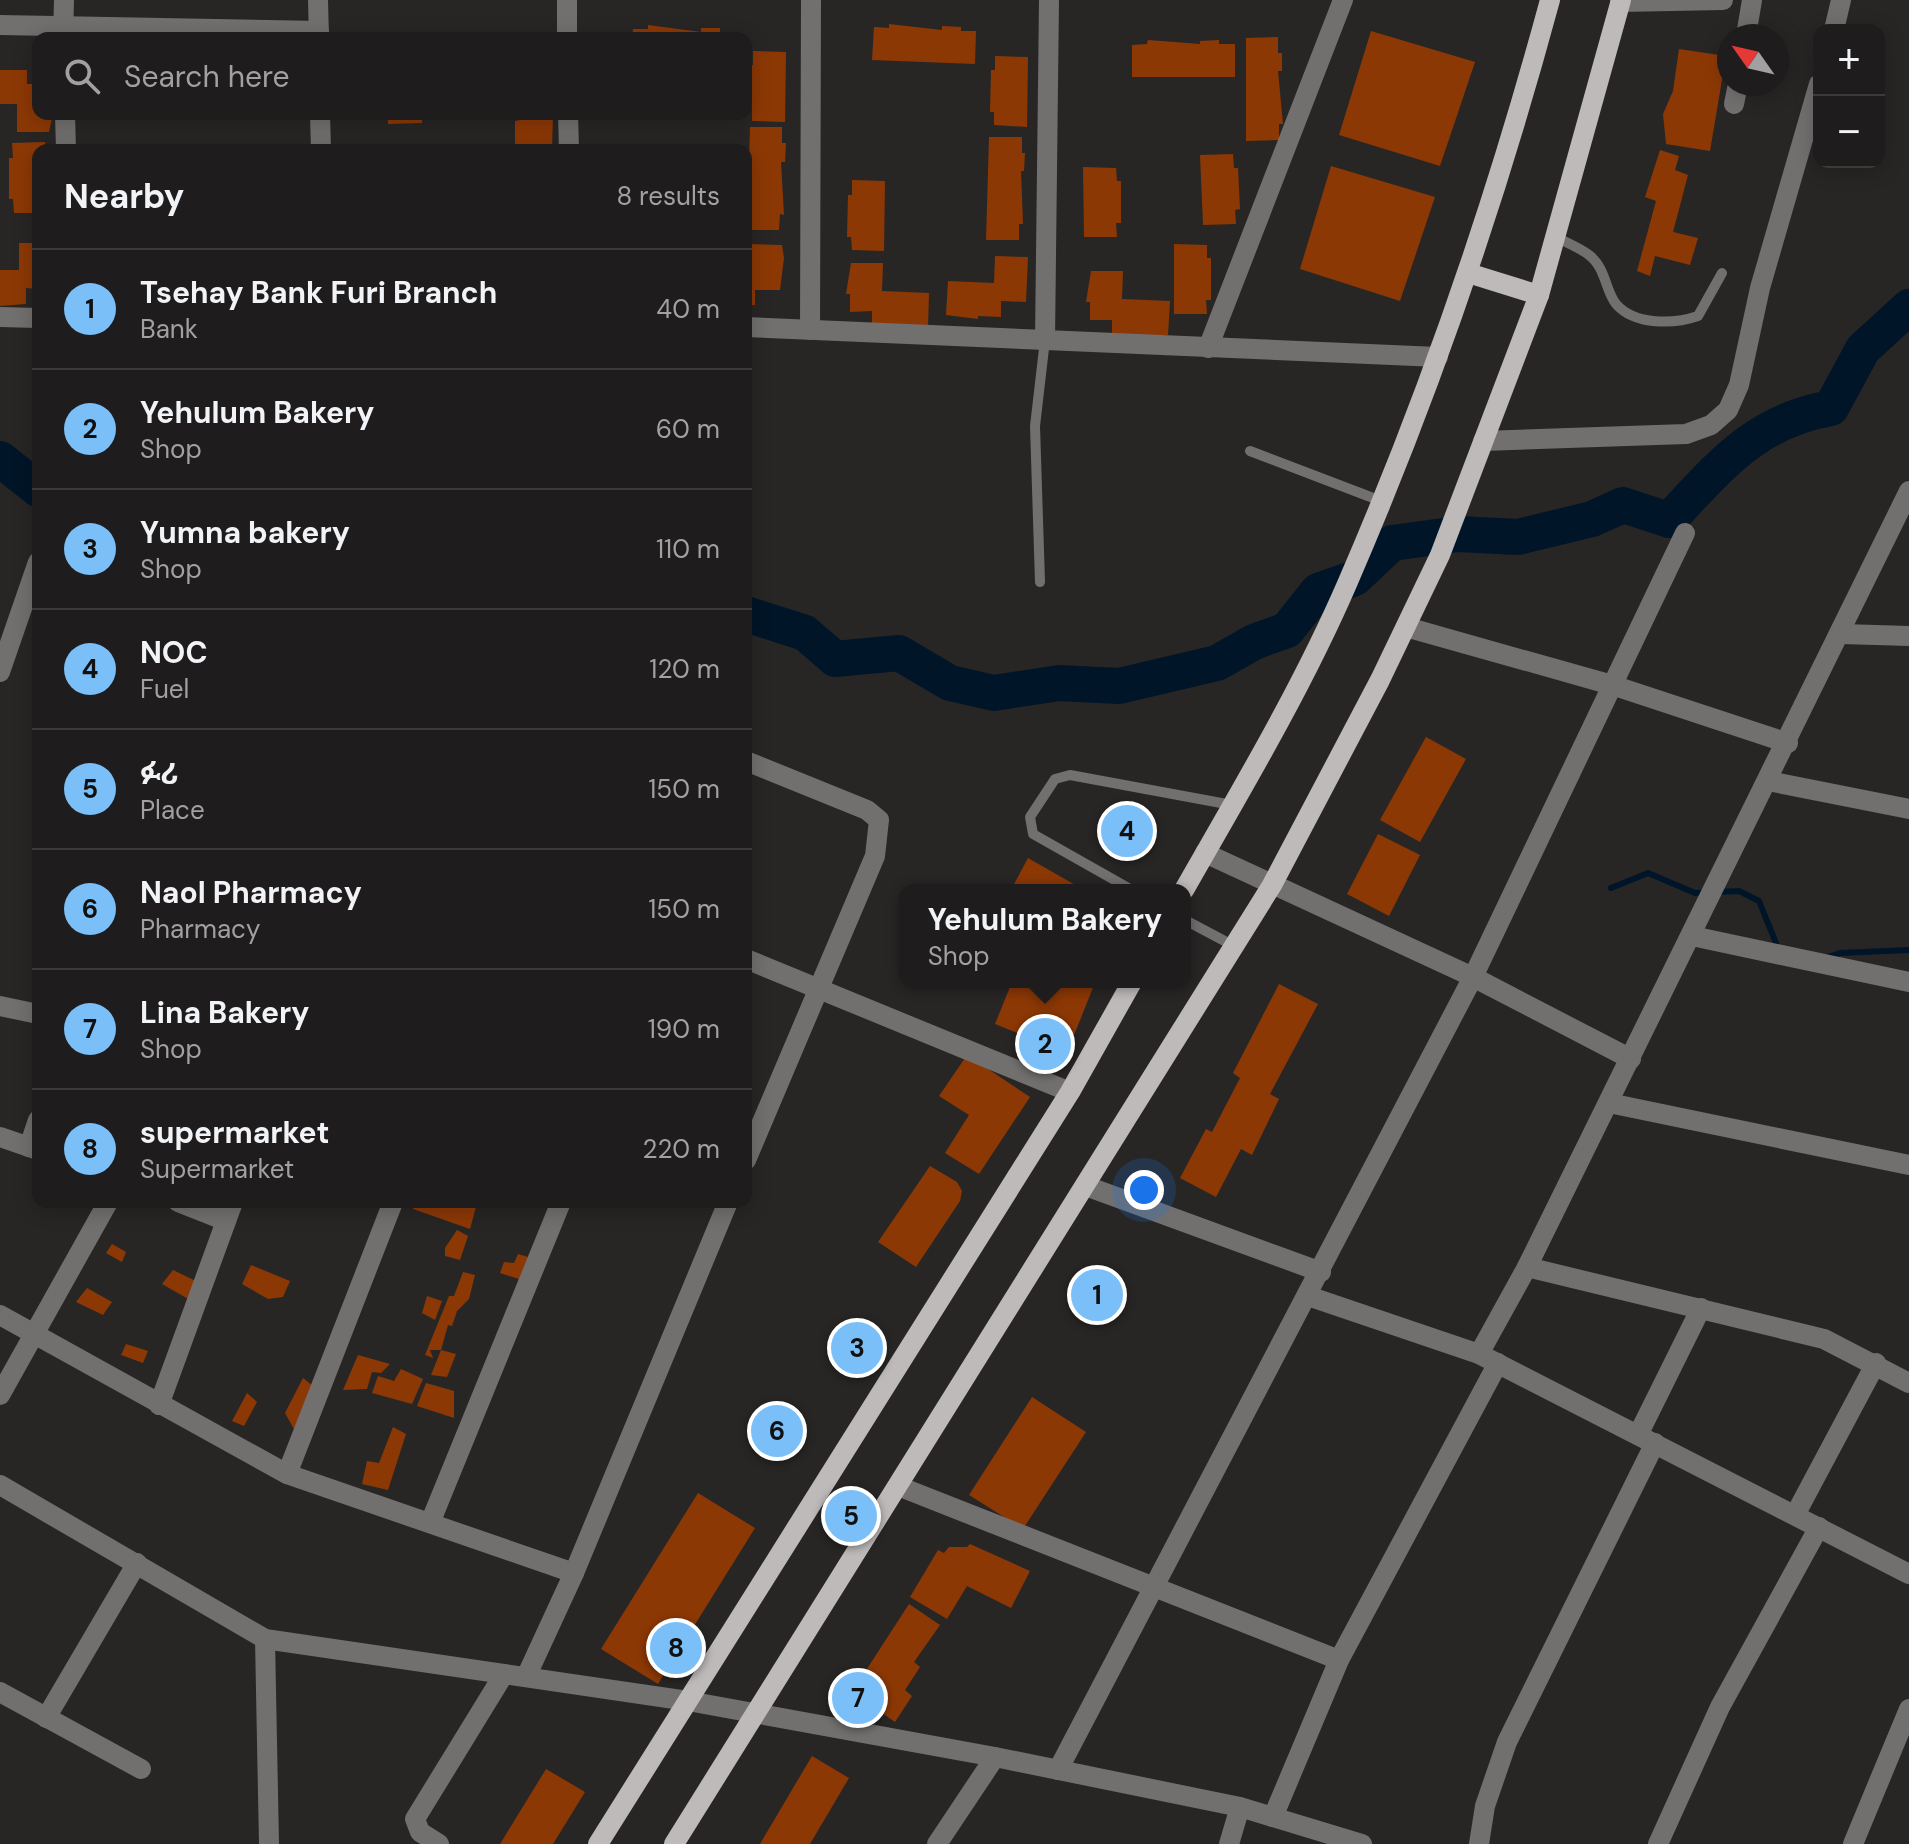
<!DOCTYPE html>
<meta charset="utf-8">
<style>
:root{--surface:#1e1c1c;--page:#2b2929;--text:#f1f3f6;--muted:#a1a1a3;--line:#3c3a3b;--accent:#7abff8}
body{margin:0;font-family:"DM Sans","Noto Sans Ethiopic",sans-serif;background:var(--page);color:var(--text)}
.controls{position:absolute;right:24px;top:24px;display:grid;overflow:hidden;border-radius:16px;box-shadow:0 4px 20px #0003}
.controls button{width:72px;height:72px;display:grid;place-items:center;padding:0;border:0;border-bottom:2px solid var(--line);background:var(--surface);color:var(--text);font:40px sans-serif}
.compass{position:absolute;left:1717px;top:24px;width:72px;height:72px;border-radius:50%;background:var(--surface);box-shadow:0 4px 20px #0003;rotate:304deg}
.you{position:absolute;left:1144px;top:1190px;width:28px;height:28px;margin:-20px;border:6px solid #fff;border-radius:50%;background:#1a73e8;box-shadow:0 0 0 12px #1a73e833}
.badge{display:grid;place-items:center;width:52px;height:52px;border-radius:50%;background:var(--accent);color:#111;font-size:26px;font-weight:700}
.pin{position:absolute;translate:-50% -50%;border:4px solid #fff;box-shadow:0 2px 8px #0006}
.popup{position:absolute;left:899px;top:884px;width:292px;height:104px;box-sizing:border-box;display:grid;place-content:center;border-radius:16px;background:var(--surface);filter:drop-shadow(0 2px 6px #0005);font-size:26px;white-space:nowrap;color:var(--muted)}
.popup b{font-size:30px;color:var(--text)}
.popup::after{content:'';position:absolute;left:50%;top:100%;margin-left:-16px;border:16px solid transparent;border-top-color:var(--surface)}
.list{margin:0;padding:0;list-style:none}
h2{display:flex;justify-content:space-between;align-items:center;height:104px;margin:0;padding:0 32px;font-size:34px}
h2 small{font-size:26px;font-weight:400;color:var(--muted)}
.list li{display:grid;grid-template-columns:52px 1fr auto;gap:24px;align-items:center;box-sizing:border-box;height:120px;padding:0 32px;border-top:2px solid var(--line)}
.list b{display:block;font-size:30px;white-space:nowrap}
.list p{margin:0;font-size:26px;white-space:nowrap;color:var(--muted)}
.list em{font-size:26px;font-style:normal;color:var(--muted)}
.icon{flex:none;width:44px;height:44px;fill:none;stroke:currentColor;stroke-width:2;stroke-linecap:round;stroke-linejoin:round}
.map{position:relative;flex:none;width:1909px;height:1844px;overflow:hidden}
.search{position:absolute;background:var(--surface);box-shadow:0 4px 20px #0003;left:32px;top:32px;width:720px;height:88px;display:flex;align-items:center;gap:20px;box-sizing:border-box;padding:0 28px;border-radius:16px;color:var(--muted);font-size:30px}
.panel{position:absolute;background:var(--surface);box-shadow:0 4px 20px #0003;left:32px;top:144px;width:720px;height:1064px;border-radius:16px}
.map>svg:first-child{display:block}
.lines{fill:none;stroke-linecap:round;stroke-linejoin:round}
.stream{stroke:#001528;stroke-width:6}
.river{stroke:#001528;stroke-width:36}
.building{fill:#8c3805}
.service{stroke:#71706f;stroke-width:10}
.minor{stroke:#71706f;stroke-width:20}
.primary{stroke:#bdbab9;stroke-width:20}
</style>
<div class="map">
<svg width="1909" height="1844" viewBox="0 0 1909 1844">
<rect width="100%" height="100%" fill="#282625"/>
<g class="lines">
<g class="stream">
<polyline points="1611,888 1648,873 1695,893 1739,891 1759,901 1778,948"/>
<polyline points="1828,957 1840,953 1909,950"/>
</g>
<g class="river">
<polyline points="0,459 38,489"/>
<path d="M746,614L805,633L835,659L899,653L950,683L994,693L1059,683L1119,686L1217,663L1254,642L1287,630L1318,591L1355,578L1392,543L1458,534L1518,537L1592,519L1623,505L1669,520C1719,467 1755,421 1831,408L1863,349L1909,307"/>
</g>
</g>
<g class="building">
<polygon points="889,24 942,30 942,26 961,27 961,31 976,31 975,64 872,60 874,27 889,28"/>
<polygon points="648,25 701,32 701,28 720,28 720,32 735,33 735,38 632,38 633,29 648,29"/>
<polygon points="1371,31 1475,62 1440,166 1339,135"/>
<polygon points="1278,37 1278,53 1282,53 1282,71 1278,71 1283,124 1279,124 1279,140 1246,141 1246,38"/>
<polygon points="1148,40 1200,44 1200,41 1219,40 1219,44 1235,44 1235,77 1132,77 1132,45 1147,44"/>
<polygon points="1679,49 1726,56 1710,151 1666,144 1663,114 1673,91"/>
<polygon points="753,51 786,52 785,122 752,121 752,107 748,107 748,66 753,65"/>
<polygon points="995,56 1028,57 1027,127 994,125 994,112 990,112 991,70 995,70"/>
<polygon points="0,70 27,70 27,84 38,84 38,114 53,114 49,132 17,132 17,104 0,104"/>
<polygon points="388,114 422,114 422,123 388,124"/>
<polygon points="520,114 553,114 552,150 515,150 515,121 520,120"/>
<polygon points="750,127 782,127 782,143 786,143 785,162 781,162 784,215 780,214 779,230 747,230"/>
<polygon points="989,137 1022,137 1022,153 1025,153 1024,171 1021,171 1023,224 1019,224 1019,240 986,240"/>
<polygon points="45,142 45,150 38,150 38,213 14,213 13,199 9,199 9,158 13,158 12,143"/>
<polygon points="1660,150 1679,156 1675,170 1688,175 1673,232 1698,238 1690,265 1655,256 1650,276 1637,271 1656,201 1645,197"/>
<polygon points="1233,154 1234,168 1238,168 1240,209 1235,210 1236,224 1203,225 1200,155"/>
<polygon points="1331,166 1435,197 1400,301 1300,269"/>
<polygon points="1083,167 1116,168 1117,181 1121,181 1121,223 1116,223 1117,237 1084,237"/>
<polygon points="852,180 885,181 884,251 852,250 851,237 847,237 848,195 852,195"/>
<polygon points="19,243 38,243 38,289 26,288 26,304 0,306 0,270 19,270"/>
<polygon points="749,244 782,245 784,258 780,290 755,290 755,305 746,305"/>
<polygon points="1174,244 1207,245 1207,258 1211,258 1211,300 1206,300 1207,314 1174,314"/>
<polygon points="995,256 1028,257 1026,302 1001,301 1001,317 978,316 978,319 946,315 948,281 994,283"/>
<polygon points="851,263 883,263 882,291 929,293 928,327 872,325 872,311 850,312 850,294 846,294"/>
<polygon points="1091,271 1123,271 1122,299 1170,301 1168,335 1158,335 1157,339 1112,333 1112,320 1090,320 1090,302 1086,302"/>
<polygon points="1426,737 1466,759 1420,842 1380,820"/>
<polygon points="1378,834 1420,855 1389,916 1347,894"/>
<polygon points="1028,858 1084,890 1011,890"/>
<polygon points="1012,982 1086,982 1094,985 1067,1053 995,1024"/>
<polygon points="1279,984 1318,1004 1270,1094 1279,1099 1252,1155 1241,1149 1216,1197 1180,1178 1206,1129 1212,1132 1240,1078 1233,1073"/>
<polygon points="967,1055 1030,1097 979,1174 945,1153 969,1115 939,1096"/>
<polygon points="930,1166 957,1182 962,1191 960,1201 916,1267 878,1242"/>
<polygon points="416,1202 441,1202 453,1206 454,1202 477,1203 470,1229 413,1209"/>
<polygon points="457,1230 468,1236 460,1260 445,1256 445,1248"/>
<polygon points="112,1244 126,1252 122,1262 106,1253"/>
<polygon points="518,1254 528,1257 519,1279 500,1273 504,1262 514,1263"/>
<polygon points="251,1265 290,1281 283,1297 268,1299 242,1284"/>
<polygon points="173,1270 198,1282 190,1300 162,1284"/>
<polygon points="463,1272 475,1275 469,1299 457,1311 452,1326 448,1325 441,1350 430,1350 433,1358 425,1355 449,1296 454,1296"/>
<polygon points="87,1288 112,1302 103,1315 76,1302"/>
<polygon points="427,1296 442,1301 435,1320 422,1313"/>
<polygon points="126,1344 148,1351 143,1363 121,1355"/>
<polygon points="441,1350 456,1354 447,1377 431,1375"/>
<polygon points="358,1355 390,1364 381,1373 372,1372 367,1389 343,1390"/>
<polygon points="401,1369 423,1379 412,1404 372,1393 378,1376 394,1381"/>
<polygon points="303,1378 313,1386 294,1429 285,1413"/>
<polygon points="426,1383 454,1391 454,1418 417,1406"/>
<polygon points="247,1393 257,1402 244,1426 232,1421"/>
<polygon points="1032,1397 1086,1432 1023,1529 969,1495"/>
<polygon points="393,1427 406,1434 388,1490 362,1484 367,1461 379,1463"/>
<polygon points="698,1493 755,1528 658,1684 601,1649"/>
<polygon points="970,1544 1030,1571 1011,1608 967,1586 947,1619 910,1597 938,1550 944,1553 949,1547 967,1547"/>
<polygon points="909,1604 940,1625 914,1662 920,1667 905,1690 912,1696 895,1722 852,1692"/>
<polygon points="812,1756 849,1778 810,1844 760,1844"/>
<polygon points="546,1769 585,1792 553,1844 500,1844"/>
</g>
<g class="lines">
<g class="service">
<path d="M1556,237C1567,243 1580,248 1589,255C1606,268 1605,290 1616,304C1635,326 1675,324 1698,316L1722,273"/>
<polyline points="1250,451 1381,501"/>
<polyline points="1040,582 1035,426 1045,340"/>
<polyline points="1132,890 1033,834 1030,817 1055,779 1070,775 1232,805"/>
<polyline points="1185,920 1234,946"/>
</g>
<g class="minor">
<polyline points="318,0 319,38"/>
<polyline points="567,0 567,38"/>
<polyline points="1620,2 1723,0"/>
<polyline points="0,25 319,31"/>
<polyline points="1834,30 1841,0"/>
<polyline points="1746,36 1752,0"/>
<polyline points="63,38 64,0"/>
<polyline points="1734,104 1738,84"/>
<polyline points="65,114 66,150"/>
<polyline points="320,114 321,150"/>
<polyline points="568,114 569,150"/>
<polyline points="0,317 38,318"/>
<polyline points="746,327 1438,357"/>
<polyline points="810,330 811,0"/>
<polyline points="1045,340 1049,0"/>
<polyline points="1208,348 1343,0"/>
<polyline points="1483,441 1686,434 1711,425 1728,410 1739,385 1760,288 1819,84"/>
<polyline points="1909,491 1527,1267 1824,1339 1909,1383"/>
<polyline points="1406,627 1612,685 1788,743"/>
<polyline points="1842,634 1909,636"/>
<polyline points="0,672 38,562"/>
<polyline points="746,761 867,810 879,820 875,856 746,1160"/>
<polyline points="1768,781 1909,809"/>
<polyline points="1205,853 1473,977 1631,1059"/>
<polyline points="1692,936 1909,982"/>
<polyline points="746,959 1070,1092"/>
<polyline points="0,1006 38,1014"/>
<polyline points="1609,1103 1909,1165"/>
<polyline points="0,1137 38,1150"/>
<polyline points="29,1147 38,1120"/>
<polyline points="1086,1186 1321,1272"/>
<polyline points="178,1202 226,1221"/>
<polyline points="1308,1296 1479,1354 1909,1574"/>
<polyline points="0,1315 287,1474 574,1573"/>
<polyline points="1479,1354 1527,1267"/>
<polyline points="0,1395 108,1202"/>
<polyline points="159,1405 233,1202"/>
<polyline points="1638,1435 1701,1308"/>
<polyline points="287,1474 393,1202"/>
<polyline points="0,1485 265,1639 688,1701 995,1757 1240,1807 1362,1844"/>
<polyline points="898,1486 1339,1660"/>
<polyline points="1795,1515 1876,1363"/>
<polyline points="430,1523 561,1202"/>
<polyline points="265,1639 269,1844"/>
<polyline points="526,1677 574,1573 728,1202"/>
<polyline points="0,1692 141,1769"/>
<polyline points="46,1718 137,1563"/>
<polyline points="1058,1770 1473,977 1685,533"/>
<polyline points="1273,1817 1339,1660 1498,1363"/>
<polyline points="439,1844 420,1832 415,1819 504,1674"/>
<polyline points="937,1844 995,1757"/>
<polyline points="1229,1844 1240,1807"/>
<polyline points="1479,1844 1485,1806 1507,1742 1655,1443"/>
<polyline points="1658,1844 1720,1707 1819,1527"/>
<polyline points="1853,1844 1909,1709"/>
</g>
<g class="primary">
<polyline points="1468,273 1539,295"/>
<path d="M1184,890C1241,790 1301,690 1347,584C1429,395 1496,200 1550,0"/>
<polyline points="598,1844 1070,1092 1132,982"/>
<polyline points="674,1844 1272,885 1380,680 1440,555 1539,295 1621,0"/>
</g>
</g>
</svg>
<div class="controls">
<button>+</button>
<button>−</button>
</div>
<svg class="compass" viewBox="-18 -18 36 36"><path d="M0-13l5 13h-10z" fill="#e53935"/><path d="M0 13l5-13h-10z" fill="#a1a1a3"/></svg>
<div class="you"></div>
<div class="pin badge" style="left:1097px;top:1295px">1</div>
<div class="pin badge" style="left:1045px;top:1044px">2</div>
<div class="popup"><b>Yehulum Bakery</b>Shop</div>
<div class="pin badge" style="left:857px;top:1348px">3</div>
<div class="pin badge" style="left:1127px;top:831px">4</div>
<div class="pin badge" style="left:851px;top:1516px">5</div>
<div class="pin badge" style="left:777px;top:1431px">6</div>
<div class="pin badge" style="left:858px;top:1698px">7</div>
<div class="pin badge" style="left:676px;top:1648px">8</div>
<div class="search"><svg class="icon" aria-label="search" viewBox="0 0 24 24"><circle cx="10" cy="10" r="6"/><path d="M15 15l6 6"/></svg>Search here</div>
<section class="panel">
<h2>Nearby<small>8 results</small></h2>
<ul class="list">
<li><span class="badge">1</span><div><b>Tsehay Bank Furi Branch</b><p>Bank</p></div><em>40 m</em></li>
<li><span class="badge">2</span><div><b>Yehulum Bakery</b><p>Shop</p></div><em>60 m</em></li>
<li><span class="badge">3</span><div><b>Yumna bakery</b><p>Shop</p></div><em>110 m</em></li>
<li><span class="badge">4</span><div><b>NOC</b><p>Fuel</p></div><em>120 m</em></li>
<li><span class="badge">5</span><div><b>ፉሪ</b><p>Place</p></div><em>150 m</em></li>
<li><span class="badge">6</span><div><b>Naol Pharmacy</b><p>Pharmacy</p></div><em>150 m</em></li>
<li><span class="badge">7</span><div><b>Lina Bakery</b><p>Shop</p></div><em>190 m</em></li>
<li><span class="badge">8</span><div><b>supermarket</b><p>Supermarket</p></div><em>220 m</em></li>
</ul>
</section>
</div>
